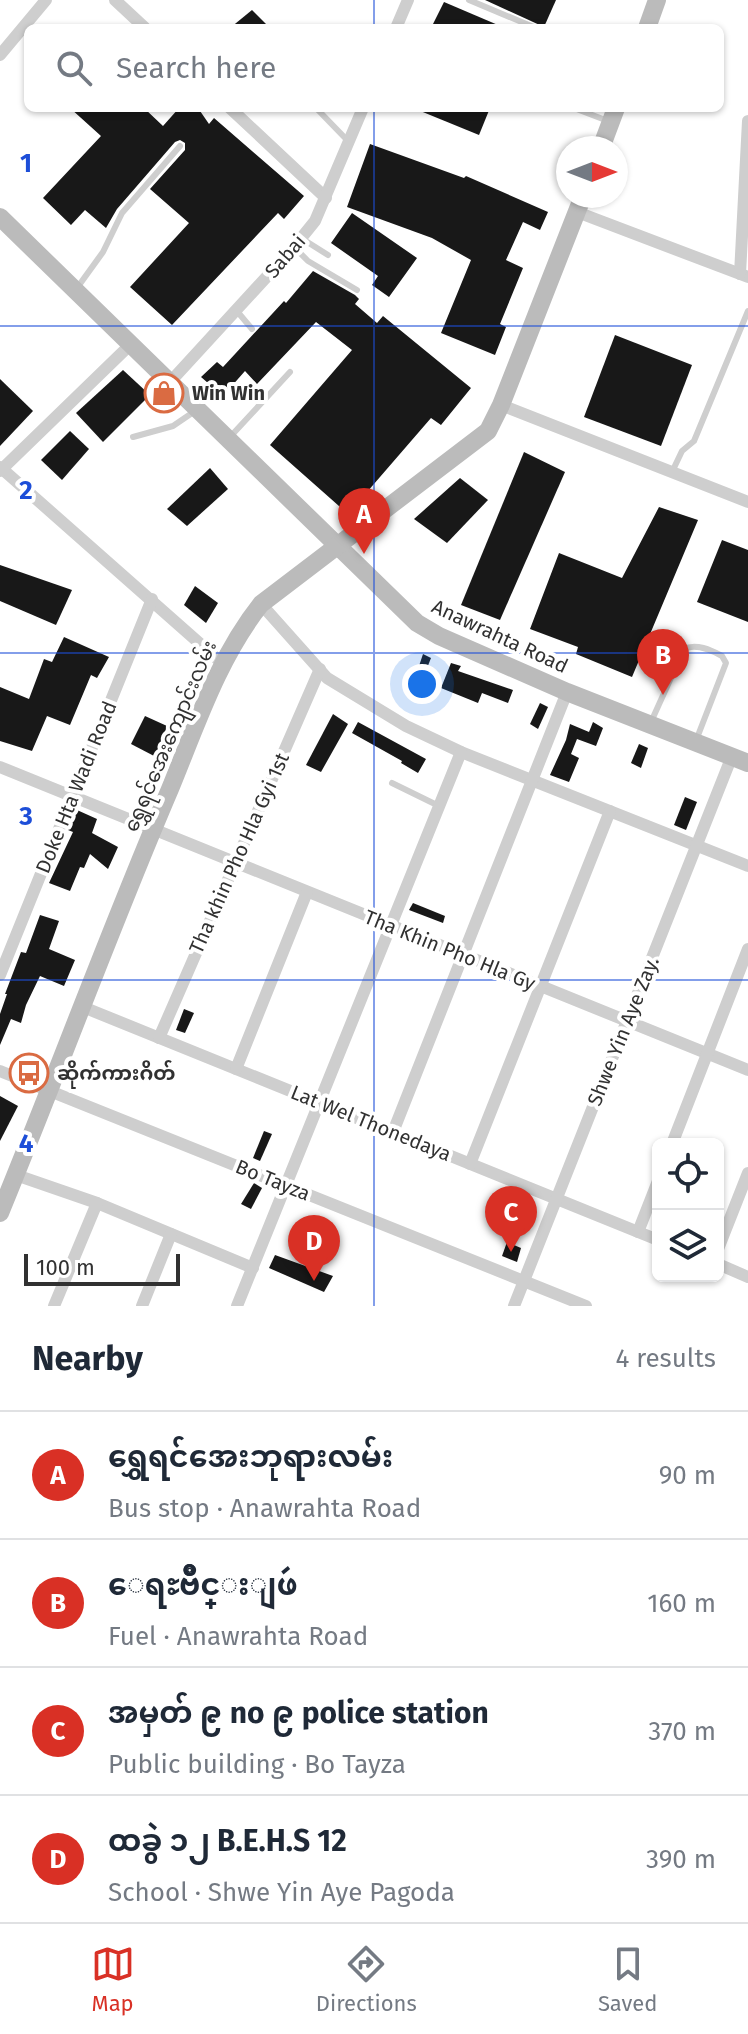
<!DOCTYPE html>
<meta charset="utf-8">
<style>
:root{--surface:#fff;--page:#f2f2f3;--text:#1f2937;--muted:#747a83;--line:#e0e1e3;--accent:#d93025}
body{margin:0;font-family:"Fira Sans","Noto Sans Myanmar",sans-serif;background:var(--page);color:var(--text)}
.controls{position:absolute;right:24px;bottom:24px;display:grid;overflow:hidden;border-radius:12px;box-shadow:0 2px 6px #0004}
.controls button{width:72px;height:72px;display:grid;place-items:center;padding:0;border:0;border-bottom:2px solid var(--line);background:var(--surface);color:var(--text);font:40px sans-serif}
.compass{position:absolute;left:556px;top:136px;width:72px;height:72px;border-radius:50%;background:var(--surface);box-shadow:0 2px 6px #0004;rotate:90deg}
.scale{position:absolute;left:24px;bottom:20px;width:156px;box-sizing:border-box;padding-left:8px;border:4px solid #313131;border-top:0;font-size:22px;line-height:28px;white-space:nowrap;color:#313131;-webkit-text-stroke:6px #fff;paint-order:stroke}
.you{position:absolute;left:422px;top:684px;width:28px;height:28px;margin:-20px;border:6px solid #fff;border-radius:50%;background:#1a73e8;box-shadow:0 0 0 12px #1a73e833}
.badge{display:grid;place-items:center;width:52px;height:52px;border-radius:50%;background:var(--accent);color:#fff;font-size:26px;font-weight:700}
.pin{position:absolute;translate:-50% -66px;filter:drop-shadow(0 2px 4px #0008)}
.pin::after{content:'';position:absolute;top:42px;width:28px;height:24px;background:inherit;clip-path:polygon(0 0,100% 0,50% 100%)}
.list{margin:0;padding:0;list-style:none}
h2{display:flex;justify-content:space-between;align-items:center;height:104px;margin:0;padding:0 32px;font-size:34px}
h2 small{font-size:26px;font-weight:400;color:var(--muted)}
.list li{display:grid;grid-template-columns:52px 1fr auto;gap:24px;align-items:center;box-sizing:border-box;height:128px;padding:0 32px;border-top:2px solid var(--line)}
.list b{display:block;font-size:30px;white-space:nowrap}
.list p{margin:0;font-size:26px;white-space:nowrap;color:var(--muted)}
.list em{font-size:26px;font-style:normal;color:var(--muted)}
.icon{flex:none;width:44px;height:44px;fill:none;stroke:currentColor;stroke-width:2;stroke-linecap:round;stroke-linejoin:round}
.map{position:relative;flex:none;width:748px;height:1306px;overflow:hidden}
.search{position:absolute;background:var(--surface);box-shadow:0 2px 6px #0004;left:24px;right:24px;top:24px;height:88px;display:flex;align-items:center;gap:20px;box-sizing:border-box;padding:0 28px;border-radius:12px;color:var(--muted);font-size:30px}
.sheet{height:616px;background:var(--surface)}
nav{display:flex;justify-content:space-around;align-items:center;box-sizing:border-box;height:112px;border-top:2px solid var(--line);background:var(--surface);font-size:22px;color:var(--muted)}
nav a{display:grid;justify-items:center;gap:4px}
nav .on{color:var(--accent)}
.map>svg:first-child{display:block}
.building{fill:#181818}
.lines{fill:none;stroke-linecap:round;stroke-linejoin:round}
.lane{stroke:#cecece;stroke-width:6}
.street{stroke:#cecece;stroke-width:12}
.secondary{stroke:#bbb;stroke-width:18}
.grid{fill:none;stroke:#1d4ed8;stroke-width:2;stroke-opacity:0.55}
.labels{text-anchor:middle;stroke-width:8;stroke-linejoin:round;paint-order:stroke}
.street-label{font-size:20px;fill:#313131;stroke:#fff}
.poi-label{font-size:20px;font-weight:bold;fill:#313131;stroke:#fff;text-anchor:start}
.grid-label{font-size:26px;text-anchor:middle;font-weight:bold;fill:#1d4ed8;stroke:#fff;stroke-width:8;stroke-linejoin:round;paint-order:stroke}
</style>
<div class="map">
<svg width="748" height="1306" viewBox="0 0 748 1306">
<rect width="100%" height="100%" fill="#fff"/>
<g class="building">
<polygon points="485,0 556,0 544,27"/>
<polygon points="444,2 505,28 431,28"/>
<polygon points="252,10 270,28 230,28"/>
<polygon points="70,108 144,108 163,126 179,108 198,108 209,124 214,118 304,196 284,219 278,213 172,325 130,287 189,223 150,189 185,150 185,143 180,140 175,142 117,209 106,228 85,210 71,225 43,198 101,136"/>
<polygon points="413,108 490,108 479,135"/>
<polygon points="370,144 464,178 466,176 548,212 540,230 523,222 506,260 523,268 500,324 506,327 495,355 441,333 471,260 432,238 347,207"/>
<polygon points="352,213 417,258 389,297 372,285 378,276 331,243"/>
<polygon points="313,271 355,295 359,299 355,304 377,323 383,316 471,388 441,425 431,418 348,514 270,445 352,350 316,322 257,384 245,371 223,396 201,377 217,362 223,367 284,301 286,303"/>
<polygon points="615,335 692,365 661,446 584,417"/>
<polygon points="123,370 150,395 103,442 76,413"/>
<polygon points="0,379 33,411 0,446"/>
<polygon points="70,431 89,449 62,480 41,460"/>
<polygon points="524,452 565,472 500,620 461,605"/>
<polygon points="210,468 228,489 187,526 167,509"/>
<polygon points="460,478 488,500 447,543 414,519"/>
<polygon points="659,507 698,520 632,677 576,654 578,647 530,629 559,553 622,578"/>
<polygon points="722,540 748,550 748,622 697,602"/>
<polygon points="0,565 72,590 56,625 0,601"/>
<polygon points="195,586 218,603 206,623 184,605"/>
<polygon points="64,637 109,657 97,678 91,675 70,725 47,716 32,751 0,741 0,687 29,699 44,659 52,662"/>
<polygon points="423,654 431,658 422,681 415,678"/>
<polygon points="451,663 461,666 458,671 513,690 508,703 482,693 478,703 441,688"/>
<polygon points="540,703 548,707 538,729 530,724"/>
<polygon points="333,714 348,724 321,772 306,765"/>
<polygon points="145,716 167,726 156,757 131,744"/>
<polygon points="358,722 426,759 418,773 401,763 402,761 352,733"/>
<polygon points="593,722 603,728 596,746 577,739 571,754 579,758 569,782 550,775 566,740 570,724 589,732"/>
<polygon points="639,744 648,748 641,768 631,763"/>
<polygon points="685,797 697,802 686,830 674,825"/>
<polygon points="77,810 97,819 92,833 118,847 108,869 90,854 84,868 80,867 70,891 49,883 73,832 68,830"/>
<polygon points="413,903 445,916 443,923 409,910"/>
<polygon points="40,915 59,921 49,949 75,960 64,986 40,976 26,1005 21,1023 11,1019 0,1045 0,1014 7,994 5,994 21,952 26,953"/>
<polygon points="184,1009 194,1013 185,1033 176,1030"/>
<polygon points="0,1096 18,1106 0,1141"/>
<polygon points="264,1131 272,1134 260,1161 253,1158"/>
<polygon points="254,1183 262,1188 251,1209 241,1204"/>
<polygon points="507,1242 521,1248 517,1262 502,1256"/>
<polygon points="275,1255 333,1276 324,1292 269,1268"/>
</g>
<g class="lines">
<g class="lane">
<polyline points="469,0 536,28"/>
<polyline points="574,108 608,121"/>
<polyline points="318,110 349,142"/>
<polyline points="301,238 328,255"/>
<polyline points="294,247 308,261 357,290"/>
<polyline points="77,288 103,252 122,213 180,146"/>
<polyline points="236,310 252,329"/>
<polyline points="133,437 173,426 195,411"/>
<polyline points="230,437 290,372"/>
<polyline points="672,472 682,451 694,441 748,311"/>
<path d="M651,722L684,649C696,643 711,650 722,656L726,663L697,738"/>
<polyline points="392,783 439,806"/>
</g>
<g class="street">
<polyline points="115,0 145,28"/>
<polyline points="396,28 408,0"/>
<polyline points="0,55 46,0"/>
<polyline points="230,108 326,198"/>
<polyline points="577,212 748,277"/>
<polyline points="740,274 748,121"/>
<polyline points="171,381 294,247 315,221 363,108"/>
<polyline points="501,405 748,502"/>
<polyline points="0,467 223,664"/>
<polyline points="0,471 130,345"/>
<polyline points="261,604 327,678 406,726 461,752 748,866"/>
<polyline points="0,767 748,1070"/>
<polyline points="0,975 152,599"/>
<polyline points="83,1007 658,1240"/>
<polyline points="159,1038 320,669"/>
<polyline points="236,1069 307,892"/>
<polyline points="0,1071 586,1306"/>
<polyline points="393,1132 567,692"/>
<polyline points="672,1144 748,949"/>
<polyline points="470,1164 610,811"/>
<polyline points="16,1175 97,1203 253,1268"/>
<polyline points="638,1232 658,1181"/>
<polyline points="718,1249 748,1173"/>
<polyline points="718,1264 748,1277"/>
<polyline points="54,1306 97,1203"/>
<polyline points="142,1306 171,1234"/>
<polyline points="237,1306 461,752"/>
<polyline points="514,1306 732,756"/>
</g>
<g class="secondary">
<polyline points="647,28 657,0"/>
<polyline points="601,148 616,108"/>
<polyline points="0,217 417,623 439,636 567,692 748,763"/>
<path d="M0,1213C58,1072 110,929 170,789C196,726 218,658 261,604L488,431L501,405L583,196"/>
</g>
</g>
<path class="grid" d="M374,0V28M374,108V1306M0,326H748M0,653H748M0,980H748"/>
<defs>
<symbol id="shop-ring" viewBox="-11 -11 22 22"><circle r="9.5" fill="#fff" stroke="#da6b42" stroke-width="1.5"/><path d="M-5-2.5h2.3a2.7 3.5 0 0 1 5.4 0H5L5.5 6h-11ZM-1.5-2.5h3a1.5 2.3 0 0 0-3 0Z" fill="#da6b42"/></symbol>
<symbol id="bus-ring" viewBox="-11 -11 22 22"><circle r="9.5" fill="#fff" stroke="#da6b42" stroke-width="1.5"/><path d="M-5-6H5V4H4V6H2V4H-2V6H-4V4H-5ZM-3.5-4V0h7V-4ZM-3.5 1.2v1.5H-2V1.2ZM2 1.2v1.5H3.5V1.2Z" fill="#da6b42"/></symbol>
</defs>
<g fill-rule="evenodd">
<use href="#shop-ring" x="142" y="371" width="44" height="44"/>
<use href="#bus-ring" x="7" y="1051" width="44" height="44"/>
</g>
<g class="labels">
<g class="street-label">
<text transform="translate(285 256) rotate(-49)" y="7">Sabai</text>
<text transform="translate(500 636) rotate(25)" y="7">Anawrahta Road</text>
<text transform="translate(170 736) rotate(-67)" y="7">ရွှေရင်အေးကျောင်းလမ်း</text>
<text transform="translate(76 787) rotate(-68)" y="7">Doke Hta Wadi Road</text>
<text transform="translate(239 853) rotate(-66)" y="7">Tha khin Pho Hla Gyi 1st</text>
<text transform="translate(450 950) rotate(22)" y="7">Tha Khin Pho Hla Gy</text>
<text transform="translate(623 1031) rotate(-68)" y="7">Shwe Yin Aye Zay.</text>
<text transform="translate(371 1123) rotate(22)" y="7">Lat Wel Thonedaya</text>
<text transform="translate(273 1180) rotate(22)" y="7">Bo Tayza</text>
</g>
<g class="poi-label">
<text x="192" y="400">Win Win</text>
<text x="57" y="1080">ဆိုက်ကားဂိတ်</text>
</g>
</g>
<g class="grid-label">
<text x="26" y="172">1</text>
<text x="26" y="499">2</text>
<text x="26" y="825">3</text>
<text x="26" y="1152">4</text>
</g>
</svg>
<div class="controls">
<button><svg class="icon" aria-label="locate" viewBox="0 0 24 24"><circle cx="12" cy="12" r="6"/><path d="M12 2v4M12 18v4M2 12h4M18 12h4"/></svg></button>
<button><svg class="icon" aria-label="layers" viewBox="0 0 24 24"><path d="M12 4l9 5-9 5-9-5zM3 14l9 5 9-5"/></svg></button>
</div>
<svg class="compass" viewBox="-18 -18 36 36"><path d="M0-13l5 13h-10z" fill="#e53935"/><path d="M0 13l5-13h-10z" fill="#747a83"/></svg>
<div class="scale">100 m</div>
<div class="you"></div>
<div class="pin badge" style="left:364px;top:554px">A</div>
<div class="pin badge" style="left:663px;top:695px">B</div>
<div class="pin badge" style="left:511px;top:1252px">C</div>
<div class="pin badge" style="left:314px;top:1281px">D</div>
<div class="search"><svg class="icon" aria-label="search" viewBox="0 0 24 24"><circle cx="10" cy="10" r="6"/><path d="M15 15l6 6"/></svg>Search here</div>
</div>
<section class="sheet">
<h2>Nearby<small>4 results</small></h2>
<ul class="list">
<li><span class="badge">A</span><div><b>ရွှေရင်အေးဘုရားလမ်း</b><p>Bus stop · Anawrahta Road</p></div><em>90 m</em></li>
<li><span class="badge">B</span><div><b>ေရႊဗ်ိဳင္းျဖဴ</b><p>Fuel · Anawrahta Road</p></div><em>160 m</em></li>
<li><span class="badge">C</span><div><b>အမှတ် ၉ no ၉ police station</b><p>Public building · Bo Tayza</p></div><em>370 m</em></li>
<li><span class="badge">D</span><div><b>ထခွဲ ၁၂ B.E.H.S 12</b><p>School · Shwe Yin Aye Pagoda</p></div><em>390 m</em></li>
</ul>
</section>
<nav>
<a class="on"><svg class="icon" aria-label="map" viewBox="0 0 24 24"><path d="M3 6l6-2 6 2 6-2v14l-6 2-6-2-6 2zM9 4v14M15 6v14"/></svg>Map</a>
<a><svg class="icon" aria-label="directions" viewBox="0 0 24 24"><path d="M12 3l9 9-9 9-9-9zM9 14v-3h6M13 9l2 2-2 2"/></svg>Directions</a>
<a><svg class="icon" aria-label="saved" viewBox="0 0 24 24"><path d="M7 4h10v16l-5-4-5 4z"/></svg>Saved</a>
</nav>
